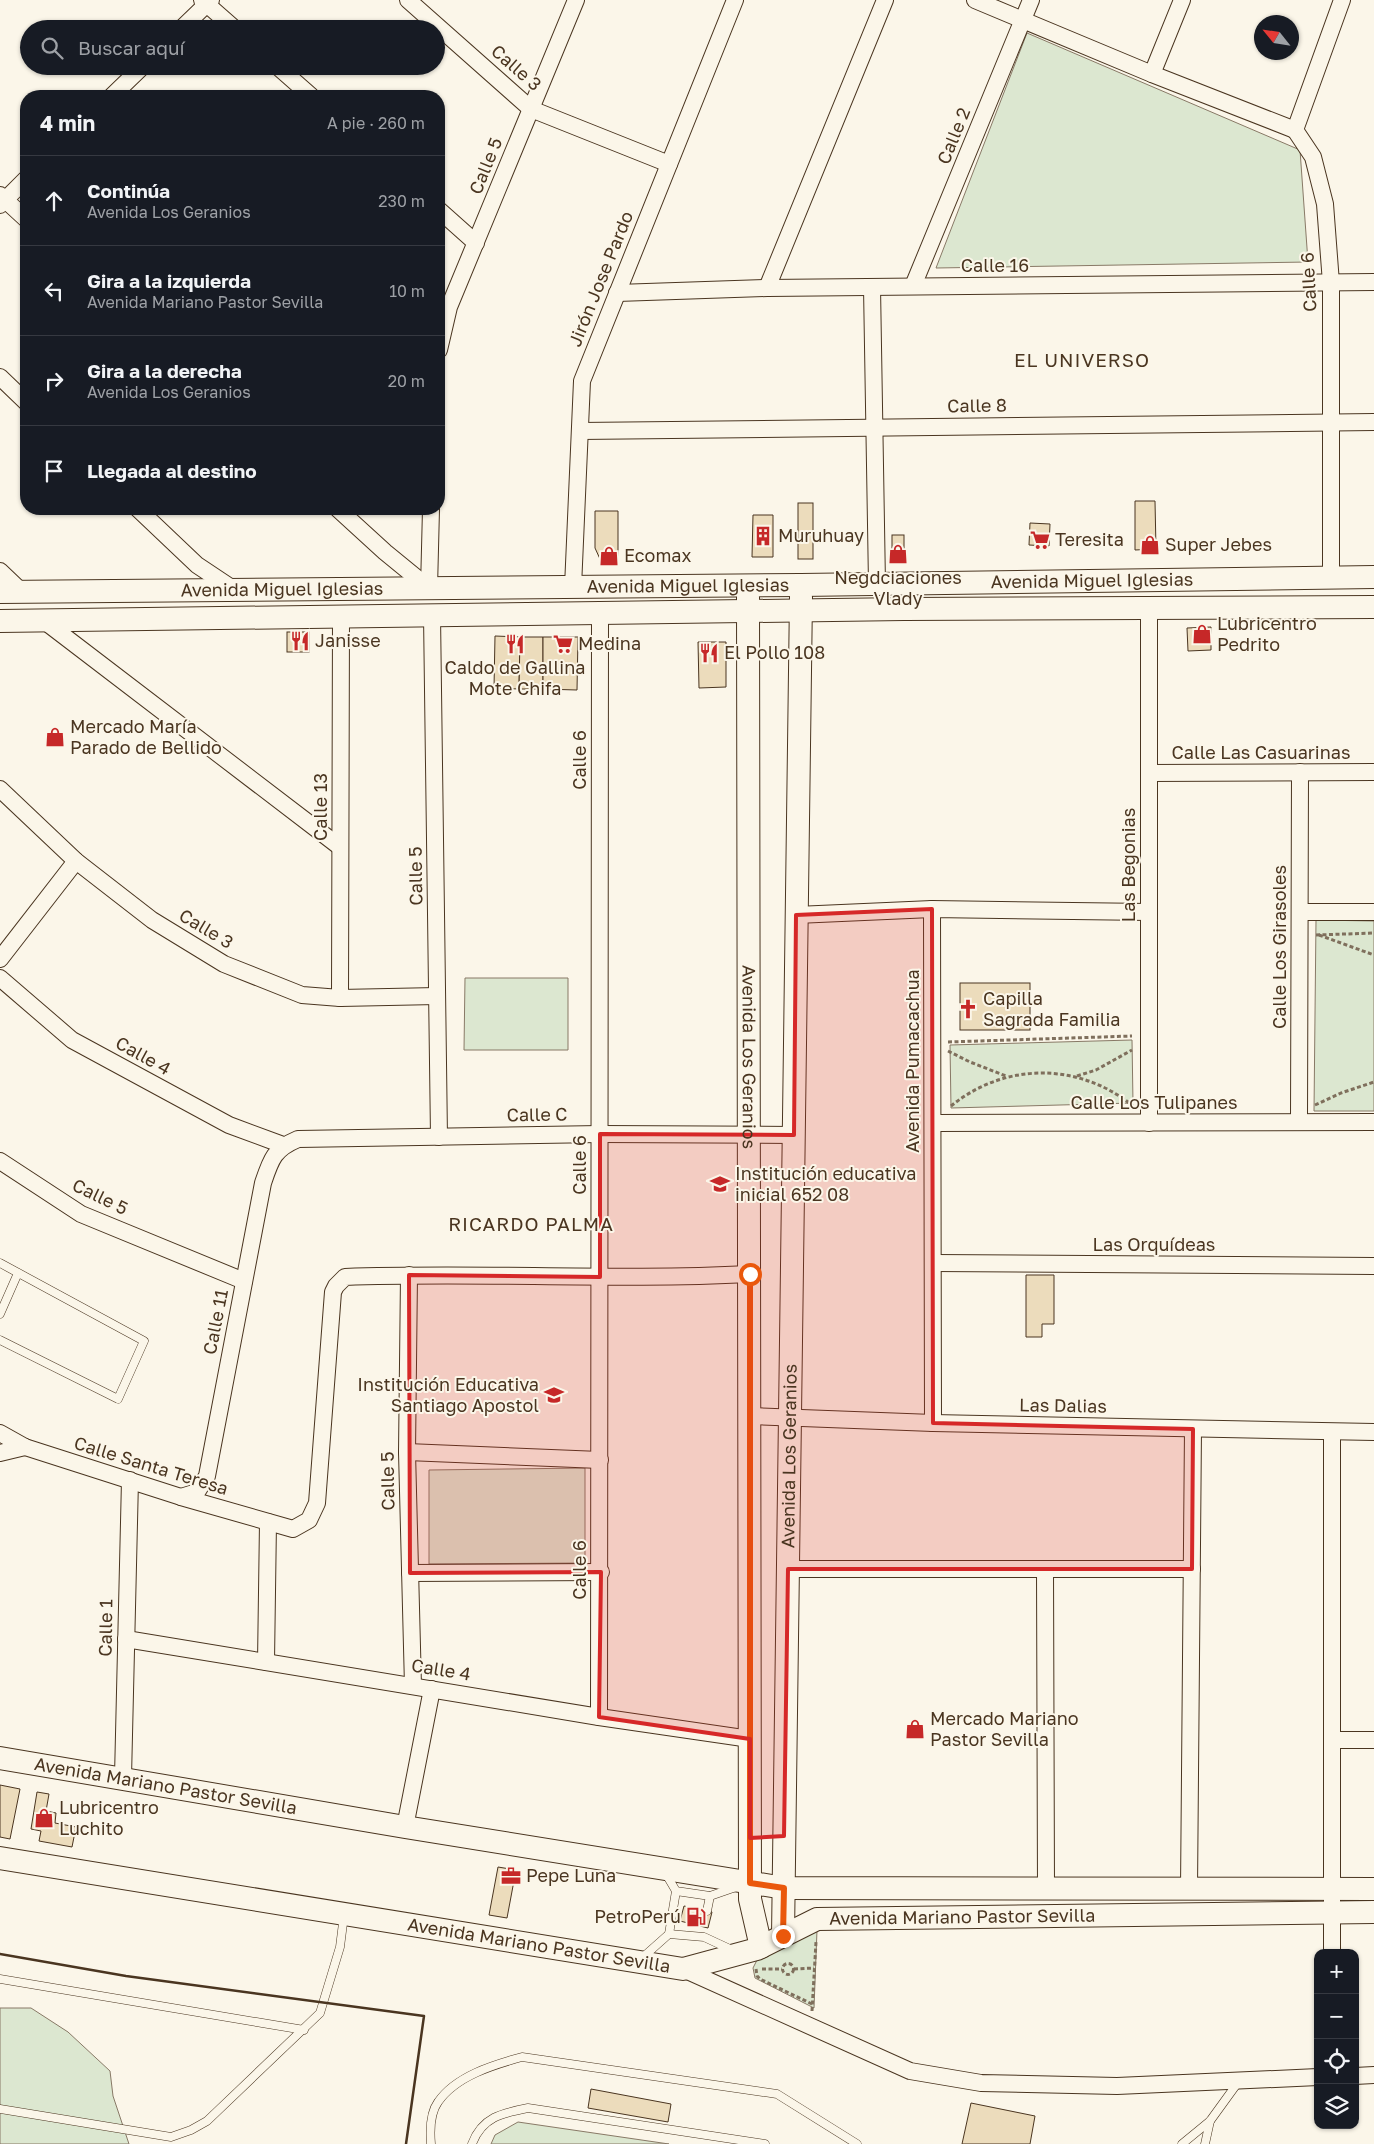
<!DOCTYPE html>
<html lang="es">
<meta charset="utf-8">
<style>
:root{--surface:#171b24;--page:#20242c;--text:#f1f3f6;--muted:#9ea1a6;--line:#363941}
body{margin:0;font-family:"Golos Text",sans-serif;background:var(--page);color:var(--text)}
.controls{position:absolute;right:15px;bottom:15px;display:grid;overflow:hidden;border-radius:10px;box-shadow:0 1px 4px #0004}
.controls button{width:45px;height:45px;display:grid;place-items:center;padding:0;border:0;border-bottom:1px solid var(--line);background:var(--surface);color:var(--text);font:25px sans-serif}
.compass{position:absolute;left:1254px;top:15px;width:45px;height:45px;border-radius:50%;background:var(--surface);box-shadow:0 1px 4px #0004;rotate:300deg}
.stop{position:absolute;width:15px;height:15px;margin:-11px;border:4px solid #ea580c;border-radius:50%;background:#fff}
.stop.end{background:#ea580c;border-color:#fff;box-shadow:0 1px 5px #0008}
.list{margin:0;padding:0;list-style:none}
h2{display:flex;justify-content:space-between;align-items:center;height:65px;margin:0;padding:0 20px;font-size:21px}
h2 small{font-size:16px;font-weight:400;color:var(--muted)}
.list li{display:grid;grid-template-columns:32px 1fr auto;gap:15px;align-items:center;box-sizing:border-box;height:90px;padding:0 20px;border-top:1px solid var(--line)}
.list b{display:block;font-size:19px;white-space:nowrap}
.list p{margin:0;font-size:16px;white-space:nowrap;color:var(--muted)}
.list em{font-size:16px;font-style:normal;color:var(--muted)}
.icon{flex:none;width:28px;height:28px;fill:none;stroke:currentColor;stroke-width:2;stroke-linecap:round;stroke-linejoin:round}
.map{position:relative;flex:none;width:1374px;height:2144px;overflow:hidden}
.search{position:absolute;background:var(--surface);box-shadow:0 1px 4px #0004;left:20px;top:20px;width:425px;height:55px;display:flex;align-items:center;gap:12px;box-sizing:border-box;padding:0 18px;border-radius:28px;color:var(--muted);font-size:19px}
.panel{position:absolute;background:var(--surface);box-shadow:0 1px 4px #0004;left:20px;top:90px;width:425px;height:425px;border-radius:20px}
.map>svg:first-child{display:block}
.green{fill:#dce7d0;stroke:#887966}
.building{fill:#ecdcbc;stroke:#4a3520}
.lines{fill:none;stroke-linecap:round;stroke-linejoin:round}
.lane-casing{stroke:#4a3520;stroke-width:9}
.street-casing{stroke:#4a3520;stroke-width:18}
.secondary-casing{stroke:#4a3520;stroke-width:24}
.path{stroke:#7f6f5c;stroke-width:3;stroke-dasharray:4 2.5;stroke-linecap:butt}
.lane{stroke:#fbf6e9;stroke-width:8}
.street{stroke:#fbf6e9;stroke-width:16}
.secondary{stroke:#fbf6e9;stroke-width:22}
.wall{stroke:#4a3520;stroke-width:2.5}
.route{stroke:#ea580c;stroke-width:6}
.marked{fill:#d62828;fill-opacity:0.2;stroke:#d62828;stroke-width:4;stroke-linejoin:round}
.labels{text-anchor:middle;stroke-width:4;stroke-linejoin:round;paint-order:stroke}
.street-label{font-size:18px;fill:#4a3520;stroke:#fbf6e9}
.poi-label{font-size:18px;fill:#4a3520;stroke:#fbf6e9;text-anchor:start}
.neighbourhood-label{font-size:19px;letter-spacing:1px;fill:#4a3520;stroke:#fbf6e9}
</style>
<div class="map">
<svg width="1374" height="2144" viewBox="0 0 1374 2144">
<rect width="100%" height="100%" fill="#fbf6e9"/>
<g class="green">
<polygon points="1027,33 1300,150 1308,262 936,268"/>
<polygon points="1316,920 1374,921 1374,1111 1314,1111"/>
<polygon points="465,978 568,978 568,1050 464,1050"/>
<polygon points="1132,1040 1133,1103 951,1108 950,1045"/>
<polygon points="585,1468 585,1563 429,1564 429,1470"/>
<polygon points="817,1930 814,2008 755,1978 753,1968 757,1960"/>
<polygon points="0,2008 31,2008 68,2032 110,2071 113,2096 129,2144 0,2144"/>
<polygon points="518,2122 669,2144 491,2144 495,2135"/>
</g>
<g class="building">
<polygon points="1135,501 1155,501 1156,549 1135,550"/>
<rect x="798" y="503" width="15" height="56"/>
<polygon points="595,511 618,511 618,559 600,559 595,548"/>
<polygon points="753,515 773,515 773,557 752,557"/>
<polygon points="1030,523 1050,524 1049,546 1029,545"/>
<rect x="892" y="535" width="12" height="22"/>
<polygon points="1211,627 1211,650 1188,651 1187,628"/>
<rect x="287" y="632" width="22" height="20"/>
<polygon points="495,636 520,637 519,689 494,688"/>
<polygon points="520,637 543,637 543,689 519,689"/>
<polygon points="543,637 578,637 577,690 543,689"/>
<polygon points="698,642 726,642 726,687 699,688"/>
<rect x="960" y="983" width="70" height="47"/>
<polygon points="1026,1275 1054,1275 1054,1324 1042,1324 1042,1337 1026,1337"/>
<polygon points="0,1785 20,1789 10,1839 0,1837"/>
<polygon points="37,1792 49,1794 46,1811 56,1813 55,1823 76,1827 72,1847 39,1841 41,1831 31,1829"/>
<polygon points="498,1867 516,1870 507,1918 489,1915"/>
<polygon points="684,1906 712,1912 708,1928 680,1921"/>
<polygon points="591,2089 671,2104 668,2122 588,2108"/>
<polygon points="971,2103 1035,2116 1030,2144 962,2144"/>
</g>
<g class="lines">
<defs>
<g id="lane">
<polyline points="0,1263 144,1341 118,1399 0,1340"/>
<polyline points="0,1314 18,1273"/>
<polyline points="666,1874 676,1891 710,1896 736,1887"/>
<polyline points="707,1911 710,1896"/>
<polyline points="669,1934 676,1891"/>
<polyline points="642,1958 669,1934 704,1937 732,1950"/>
<polyline points="0,1979 304,2030"/>
<polyline points="0,2109 171,2137 191,2130 207,2121 320,2013 340,1947 344,1915"/>
<path d="M431,2144C430,2132 430,2113 438,2102C456,2076 493,2065 522,2057L777,2094L857,2144"/>
<path d="M472,2144C482,2117 502,2113 528,2108L765,2144"/>
<polyline points="1182,2144 1210,2121 1239,2081"/>
<polyline points="1205,2144 1210,2121"/>
</g>
<g id="street">
<polyline points="202,0 235,29"/>
<polyline points="408,0 531,109 669,164"/>
<polyline points="975,0 1152,74 1295,130"/>
<polyline points="181,29 211,0"/>
<polyline points="277,66 311,96"/>
<polyline points="1152,74 1182,0"/>
<polyline points="112,96 143,66"/>
<polyline points="1295,130 1313,157 1325,204 1331,283 1331,577"/>
<polyline points="1295,130 1342,0"/>
<polyline points="0,195 26,219"/>
<polyline points="0,205 26,179"/>
<polyline points="439,210 476,243"/>
<polyline points="913,286 1031,0"/>
<polyline points="872,287 877,584"/>
<polyline points="767,288 885,0"/>
<polyline points="617,293 767,288 1374,282"/>
<polyline points="439,350 449,307 576,0"/>
<polyline points="0,377 26,402"/>
<polyline points="580,431 1374,422"/>
<polyline points="138,509 197,565 236,591"/>
<polyline points="338,509 385,552 429,588"/>
<polyline points="0,571 22,592"/>
<polyline points="573,587 582,381 735,0"/>
<polyline points="429,588 431,509"/>
<polyline points="1149,607 1149,1123"/>
<polyline points="432,615 439,1137"/>
<polyline points="43,620 340,847"/>
<polyline points="1149,773 1374,772"/>
<polyline points="0,789 76,861 152,920 224,964 302,995 340,998 437,996"/>
<polyline points="932,909 933,1423"/>
<polyline points="1300,912 1374,912"/>
<polyline points="796,915 932,909 1149,912"/>
<polyline points="0,959 76,861"/>
<polyline points="0,978 72,1040 229,1125 283,1145"/>
<polyline points="340,998 341,616"/>
<polyline points="1299,1122 1300,772"/>
<polyline points="934,1123 1374,1122"/>
<polyline points="0,1161 81,1214 244,1281"/>
<polyline points="934,1263 1374,1266"/>
<polyline points="409,1275 407,1452 413,1686"/>
<polyline points="750,1416 933,1423 1374,1432"/>
<path d="M0,1433L25,1447L181,1497L293,1529L309,1520L317,1503L333,1292L336,1286L345,1277C480,1272 615,1281 750,1274"/>
<polyline points="407,1452 600,1460"/>
<polyline points="0,1453 25,1447"/>
<path d="M181,1497L197,1492L207,1476L263,1183C271,1159 274,1149 298,1139L600,1134L794,1135"/>
<polyline points="788,1569 1192,1569"/>
<polyline points="1045,1569 1046,1889"/>
<polyline points="410,1573 601,1572"/>
<polyline points="126,1639 599,1717 750,1739"/>
<polyline points="266,1662 268,1522"/>
<polyline points="599,1717 600,613"/>
<polyline points="1333,1740 1374,1740"/>
<polyline points="123,1777 130,1480"/>
<polyline points="405,1827 432,1689"/>
<polyline points="1189,1889 1193,1429"/>
<polyline points="1332,1953 1332,1432"/>
<polyline points="683,1969 910,2071 981,2083 1117,2086 1318,2077"/>
<polyline points="1355,2076 1374,2075"/>
</g>
<g id="secondary">
<path id="s1" d="M0,592L801,585L1374,577"/>
<path id="s2" d="M748,597L750,1899L761,1947"/>
<polyline points="0,621 904,609 1374,607"/>
<path id="s3" d="M0,1758L405,1827L784,1888L1374,1889"/>
<path id="s4" d="M0,1858L683,1969L757,1949L817,1919L1374,1912"/>
<path id="s5" d="M783,1936L801,597"/>
</g>
</defs>
<use href="#lane" class="lane-casing"/>
<use href="#street" class="street-casing"/>
<use href="#secondary" class="secondary-casing"/>
<g class="path">
<polyline points="1316,935 1374,933"/>
<polyline points="1319,935 1374,955"/>
<polyline points="948,1042 1132,1036"/>
<polyline points="948,1051 970,1062 1006,1076"/>
<polyline points="1077,1076 1096,1070 1132,1050"/>
<polyline points="1315,1105 1341,1093 1374,1082"/>
<path d="M951,1106C1005,1062 1079,1062 1133,1106"/>
<circle cx="788" cy="1969" r="5.5"/>
<polyline points="756,1969 757,1976 760,1979 812,2004"/>
<polyline points="762,1969 782,1969"/>
<polyline points="794,1969 814,1968"/>
<polyline points="812,2011 816,1942"/>
</g>
<use href="#lane" class="lane"/>
<use href="#street" class="street"/>
<use href="#secondary" class="secondary"/>
<polyline class="wall" points="0,1954 126,1976 424,2016 406,2144"/>
</g>
<g class="lines">
<polyline class="route" points="750,1274 750,1883 784,1888 783,1936"/>
</g>
<path class="marked" d="M932,909L933,1423L1193,1429L1192,1569H788L784,1836L750,1838V1739L599,1717L601,1572L410,1573L409,1275L600,1277V1134L794,1135L796,915Z"/>
<defs>
<symbol id="building-bare" viewBox="-9 -9 18 18"><path d="M-4-6H4V6H1V3H-1V6H-4ZM-2.5-4.3h1.7v1.8h-1.7ZM.8-4.3h1.7v1.8H.8ZM-2.5-1h1.7V.8h-1.7ZM.8-1h1.7V.8H.8Z" fill="#c62828" stroke="#fbf6e9" stroke-width="2.5" paint-order="stroke"/></symbol>
<symbol id="supermarket-bare" viewBox="-9 -9 18 18"><path d="M-6-5.5h2.5l.6 2H6L4.5 2H-2.5L-4.4-4H-6ZM-1.5 3.2a1.3 1.3 0 1 0 .1 0ZM3 3.2a1.3 1.3 0 1 0 .1 0Z" fill="#c62828" stroke="#fbf6e9" stroke-width="2.5" paint-order="stroke"/></symbol>
<symbol id="shop-bare" viewBox="-9 -9 18 18"><path d="M-5-2.5h2.3a2.7 3.5 0 0 1 5.4 0H5L5.5 6h-11ZM-1.5-2.5h3a1.5 2.3 0 0 0-3 0Z" fill="#c62828" stroke="#fbf6e9" stroke-width="2.5" paint-order="stroke"/></symbol>
<symbol id="restaurant-bare" viewBox="-9 -9 18 18"><path d="M-5-6h1v4h1v-4h1v4h1v-4h1v5L-1.5 .5V6h-2V.5L-5-1ZM5-6V6H3V1.5H1.5Q1.5-4 5-6Z" fill="#c62828" stroke="#fbf6e9" stroke-width="2.5" paint-order="stroke"/></symbol>
<symbol id="church-bare" viewBox="-9 -9 18 18"><path d="M-1.2-6h2.4v3.5h3.3v2.4h-3.3V6h-2.4V-.1h-3.3v-2.4h3.3Z" fill="#c62828" stroke="#fbf6e9" stroke-width="2.5" paint-order="stroke"/></symbol>
<symbol id="school-bare" viewBox="-9 -9 18 18"><path d="M0-5L7-2L0 1L-7-2ZM-4 1L0 2.5L4 1V4Q0 6-4 4Z" fill="#c62828" stroke="#fbf6e9" stroke-width="2.5" paint-order="stroke"/></symbol>
<symbol id="office-bare" viewBox="-9 -9 18 18"><path d="M-6-3h4V-5.5h4V-3h4V5H-6ZM-1-4.5V-3h2v-1.5ZM-6 0V1H6V0Z" fill="#c62828" stroke="#fbf6e9" stroke-width="2.5" paint-order="stroke"/></symbol>
<symbol id="fuel-bare" viewBox="-9 -9 18 18"><path d="M-5.5-6h7V0h2V4h1.3V-2.5L3-4.5l.8-.8L6-3V5H2.5V1h-1V6h-7ZM-4.2-4.7v3.2H.2V-4.7Z" fill="#c62828" stroke="#fbf6e9" stroke-width="2.5" paint-order="stroke"/></symbol>
</defs>
<g fill-rule="evenodd">
<use href="#building-bare" x="749" y="522" width="28" height="28"/>
<use href="#supermarket-bare" x="1026" y="526" width="28" height="28"/>
<use href="#shop-bare" x="1136" y="531" width="28" height="28"/>
<use href="#shop-bare" x="884" y="540" width="28" height="28"/>
<use href="#shop-bare" x="595" y="542" width="28" height="28"/>
<use href="#shop-bare" x="1188" y="620" width="28" height="28"/>
<use href="#restaurant-bare" x="286" y="627" width="28" height="28"/>
<use href="#restaurant-bare" x="501" y="630" width="28" height="28"/>
<use href="#supermarket-bare" x="549" y="630" width="28" height="28"/>
<use href="#restaurant-bare" x="695" y="639" width="28" height="28"/>
<use href="#shop-bare" x="41" y="723" width="28" height="28"/>
<use href="#church-bare" x="954" y="995" width="28" height="28"/>
<use href="#school-bare" x="706" y="1170" width="28" height="28"/>
<use href="#school-bare" x="540" y="1381" width="28" height="28"/>
<use href="#shop-bare" x="901" y="1715" width="28" height="28"/>
<use href="#shop-bare" x="30" y="1804" width="28" height="28"/>
<use href="#office-bare" x="497" y="1862" width="28" height="28"/>
<use href="#fuel-bare" x="682" y="1903" width="28" height="28"/>
</g>
<g class="labels">
<g class="street-label">
<text transform="translate(516 68) rotate(41)" y="6">Calle 3</text>
<text transform="translate(954 136) rotate(-68)" y="6">Calle 2</text>
<text transform="translate(486 166) rotate(-68)" y="6">Calle 5</text>
<text x="995" y="272">Calle 16</text>
<text transform="translate(601 279) rotate(-68)" y="6">Jirón Jose Pardo</text>
<text transform="translate(1309 282) rotate(-93)" y="6">Calle 6</text>
<text transform="translate(977 406) rotate(-1)" y="6">Calle 8</text>
<text dy="6" stroke="none"><textPath href="#s1" startOffset="1092">Avenida Miguel Iglesias</textPath></text>
<text dy="6" stroke="none"><textPath href="#s1" startOffset="688">Avenida Miguel Iglesias</textPath></text>
<text dy="6" stroke="none"><textPath href="#s1" startOffset="282">Avenida Miguel Iglesias</textPath></text>
<text x="1261" y="759">Calle Las Casuarinas</text>
<text transform="translate(580 760) rotate(-90)" y="6">Calle 6</text>
<text transform="translate(321 807) rotate(-90)" y="6">Calle 13</text>
<text transform="translate(1129 865) rotate(-90)" y="6">Las Begonias</text>
<text transform="translate(416 876) rotate(-91)" y="6">Calle 5</text>
<text transform="translate(206 929) rotate(31)" y="6">Calle 3</text>
<text transform="translate(1280 947) rotate(-90)" y="6">Calle Los Girasoles</text>
<text transform="translate(143 1056) rotate(29)" y="6">Calle 4</text>
<text dy="6" stroke="none"><textPath href="#s2" startOffset="460">Avenida Los Geranios</textPath></text>
<text transform="translate(913 1061) rotate(-90)" y="6">Avenida Pumacachua</text>
<text x="1154" y="1109">Calle Los Tulipanes</text>
<text transform="translate(537 1115) rotate(-1)" y="6">Calle C</text>
<text transform="translate(580 1165) rotate(-90)" y="6">Calle 6</text>
<text transform="translate(100 1197) rotate(26)" y="6">Calle 5</text>
<text x="1154" y="1251">Las Orquídeas</text>
<text transform="translate(216 1322) rotate(-79)" y="6">Calle 11</text>
<text transform="translate(1063 1406) rotate(1)" y="6">Las Dalias</text>
<text dy="6" stroke="none"><textPath href="#s5" startOffset="480">Avenida Los Geranios</textPath></text>
<text transform="translate(151 1466) rotate(17)" y="6">Calle Santa Teresa</text>
<text transform="translate(388 1481) rotate(-91)" y="6">Calle 5</text>
<text transform="translate(580 1570) rotate(-90)" y="6">Calle 6</text>
<text transform="translate(106 1628) rotate(-89)" y="6">Calle 1</text>
<text transform="translate(441 1670) rotate(9)" y="6">Calle 4</text>
<text dy="6" stroke="none"><textPath href="#s3" startOffset="168">Avenida Mariano Pastor Sevilla</textPath></text>
<text dy="6" stroke="none"><textPath href="#s4" startOffset="981">Avenida Mariano Pastor Sevilla</textPath></text>
<text dy="6" stroke="none"><textPath href="#s4" startOffset="546">Avenida Mariano Pastor Sevilla</textPath></text>
</g>
<g class="poi-label">
<text x="778" y="542">Muruhuay</text>
<text x="1055" y="546">Teresita</text>
<text x="1165" y="551">Super Jebes</text>
<text x="624" y="562">Ecomax</text>
<text x="898" y="584" text-anchor="middle">Negdciaciones<tspan x="898" dy="21">Vlady</tspan></text>
<text x="1217" y="630">Lubricentro<tspan x="1217" dy="21">Pedrito</tspan></text>
<text x="315" y="647">Janisse</text>
<text x="578" y="650">Medina</text>
<text x="724" y="659">El Pollo 108</text>
<text x="515" y="674" text-anchor="middle">Caldo de Gallina<tspan x="515" dy="21">Mote Chifa</tspan></text>
<text x="70" y="733">Mercado María<tspan x="70" dy="21">Parado de Bellido</tspan></text>
<text x="983" y="1005">Capilla<tspan x="983" dy="21">Sagrada Familia</tspan></text>
<text x="735" y="1180">Institución educativa<tspan x="735" dy="21">inicial 652 08</tspan></text>
<text x="539" y="1391" text-anchor="end">Institución Educativa<tspan x="539" dy="21">Santiago Apostol</tspan></text>
<text x="930" y="1725">Mercado Mariano<tspan x="930" dy="21">Pastor Sevilla</tspan></text>
<text x="59" y="1814">Lubricentro<tspan x="59" dy="21">Luchito</tspan></text>
<text x="526" y="1882">Pepe Luna</text>
<text x="681" y="1923" text-anchor="end">PetroPerú</text>
</g>
<g class="neighbourhood-label">
<text x="1082" y="367">EL UNIVERSO</text>
<text x="531" y="1231">RICARDO PALMA</text>
</g>
</g>
</svg>
<div class="controls">
<button>+</button>
<button>−</button>
<button><svg class="icon" aria-label="locate" viewBox="0 0 24 24"><circle cx="12" cy="12" r="6"/><path d="M12 2v4M12 18v4M2 12h4M18 12h4"/></svg></button>
<button><svg class="icon" aria-label="layers" viewBox="0 0 24 24"><path d="M12 4l9 5-9 5-9-5zM3 14l9 5 9-5"/></svg></button>
</div>
<svg class="compass" viewBox="-18 -18 36 36"><path d="M0-13l5 13h-10z" fill="#e53935"/><path d="M0 13l5-13h-10z" fill="#9ea1a6"/></svg>
<div class="stop" style="left:750px;top:1274px"></div>
<div class="stop end" style="left:783px;top:1936px"></div>
<div class="search"><svg class="icon" aria-label="search" viewBox="0 0 24 24"><circle cx="10" cy="10" r="6"/><path d="M15 15l6 6"/></svg>Buscar aquí</div>
<section class="panel">
<h2>4 min<small>A pie · 260 m</small></h2>
<ul class="list">
<li><svg class="icon" aria-label="ahead" viewBox="0 0 24 24"><path d="M12 20V5M6 11l6-6 6 6"/></svg><div><b>Continúa</b><p>Avenida Los Geranios</p></div><em>230 m</em></li>
<li><svg class="icon" aria-label="left" viewBox="0 0 24 24"><path d="M17 20v-9H6M10 6l-5 5 5 5"/></svg><div><b>Gira a la izquierda</b><p>Avenida Mariano Pastor Sevilla</p></div><em>10 m</em></li>
<li><svg class="icon" aria-label="right" viewBox="0 0 24 24"><path d="M7 20v-9h11M14 6l5 5-5 5"/></svg><div><b>Gira a la derecha</b><p>Avenida Los Geranios</p></div><em>20 m</em></li>
<li><svg class="icon" aria-label="arrive" viewBox="0 0 24 24"><path d="M6 21V4h12l-3 4 3 4H6"/></svg><div><b>Llegada al destino</b></div></li>
</ul>
</section>
</div>
